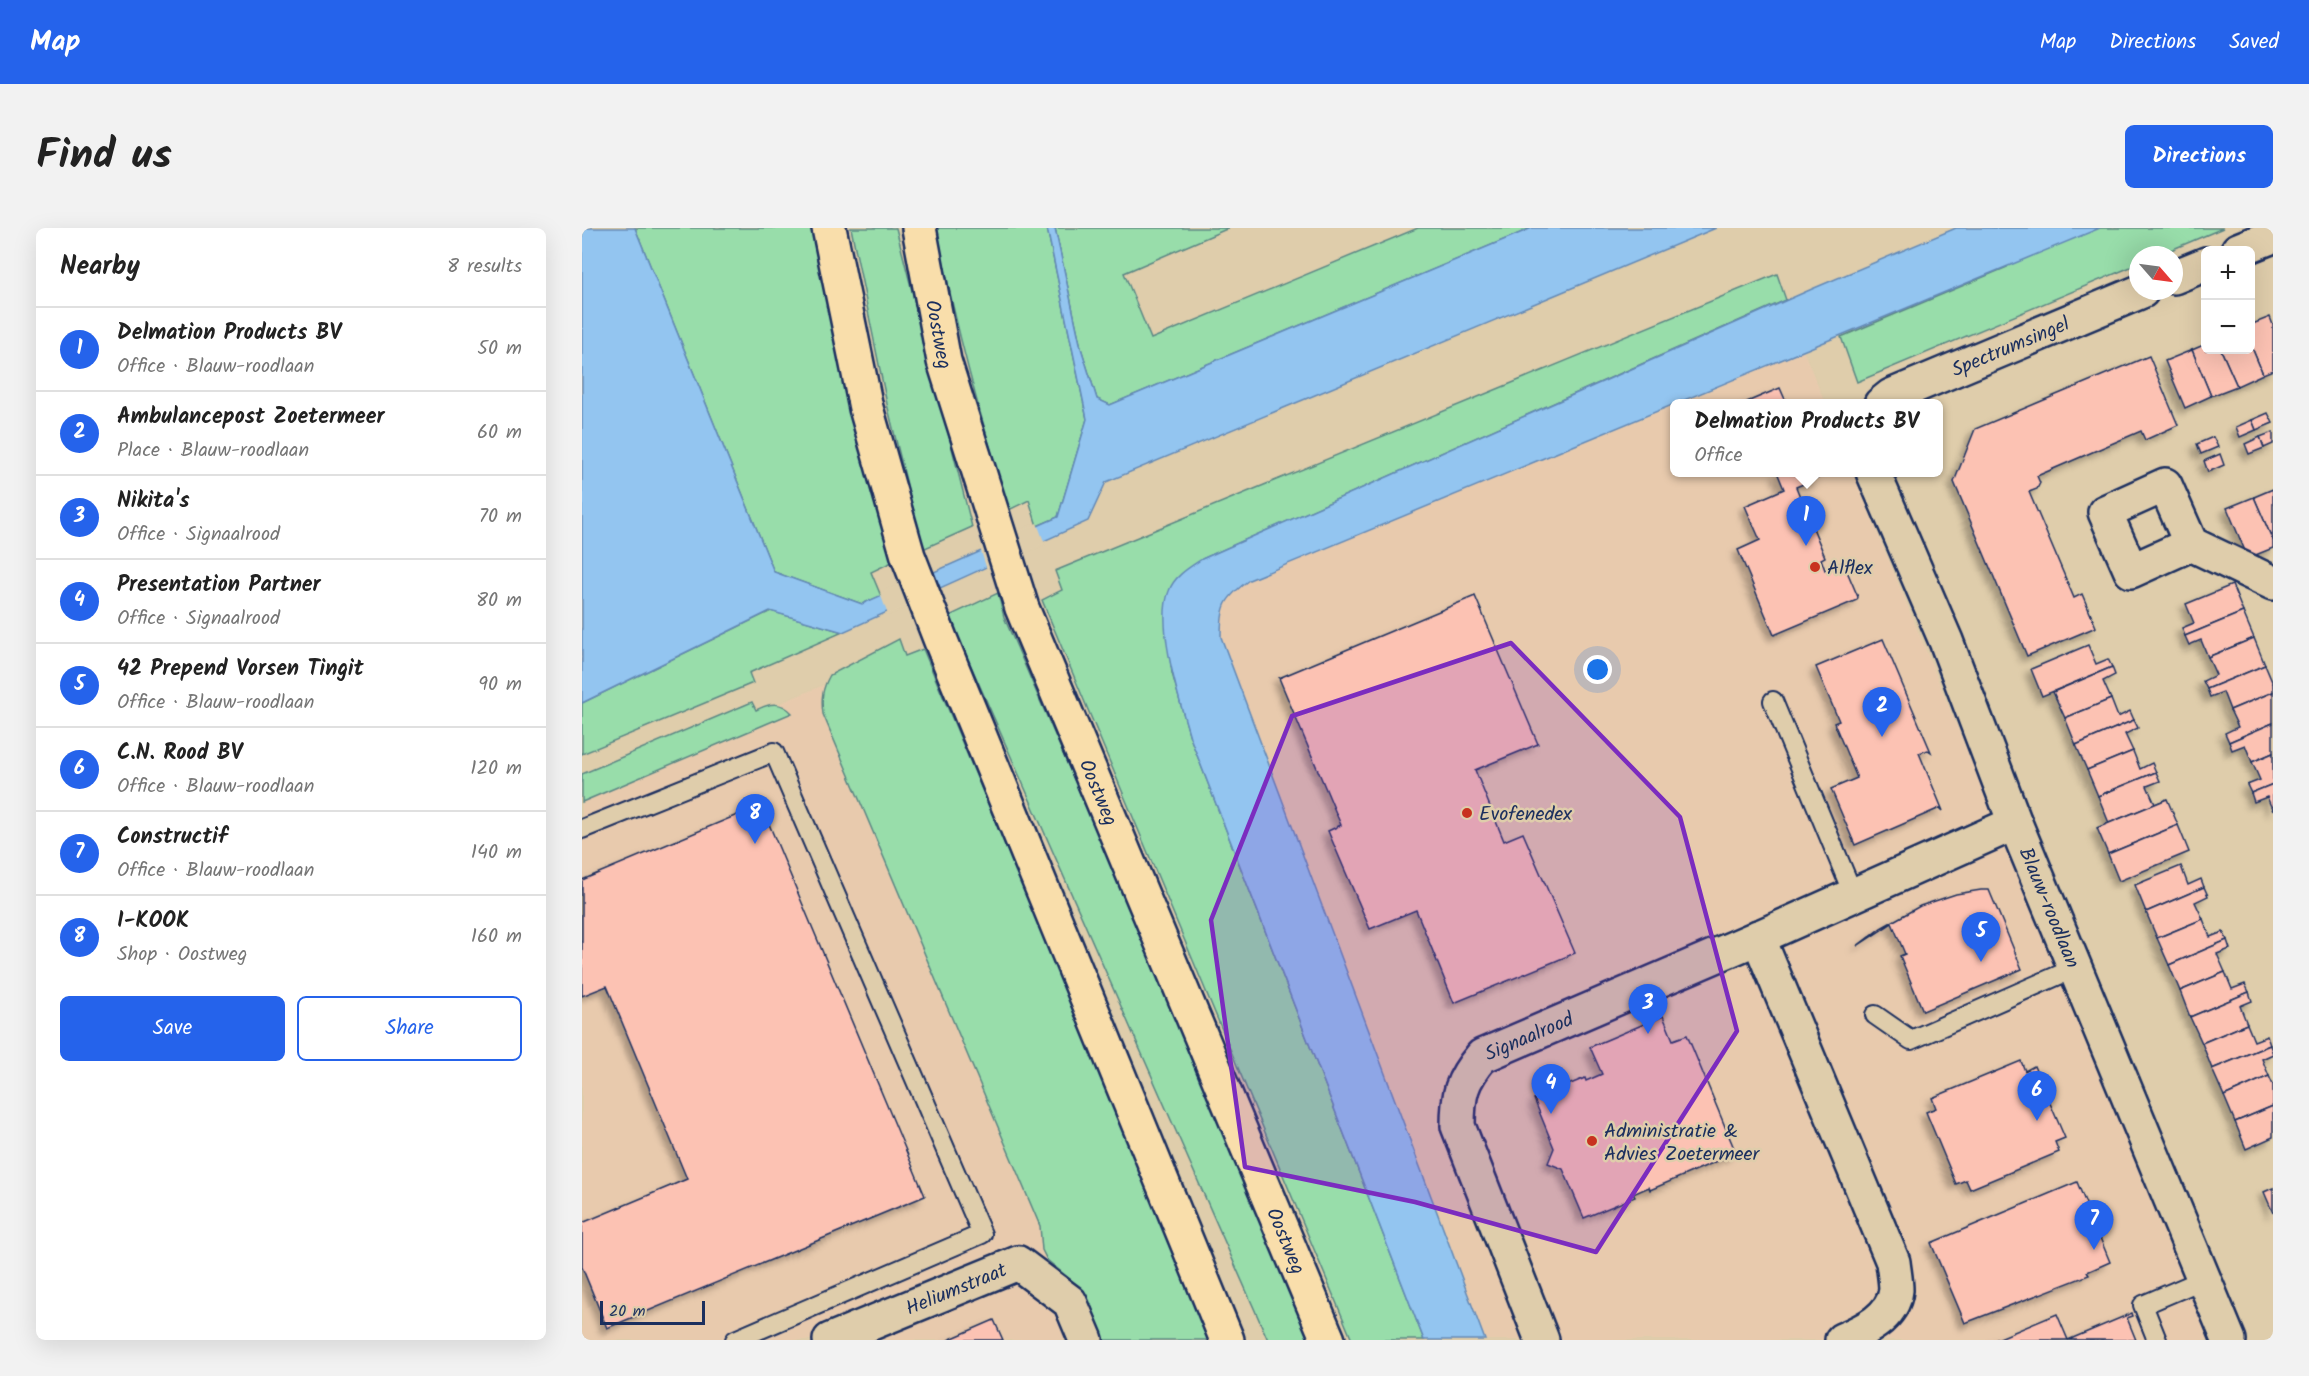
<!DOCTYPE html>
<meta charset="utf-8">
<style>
:root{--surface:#fff;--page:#f2f2f2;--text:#222;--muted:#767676;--line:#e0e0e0;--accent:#2563eb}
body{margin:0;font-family:Kalam,sans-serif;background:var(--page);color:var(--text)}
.controls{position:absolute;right:18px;top:18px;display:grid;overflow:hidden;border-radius:9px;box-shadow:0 6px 24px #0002}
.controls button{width:54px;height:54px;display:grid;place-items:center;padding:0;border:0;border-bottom:2px solid var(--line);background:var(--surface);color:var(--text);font:30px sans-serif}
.compass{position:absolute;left:1547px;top:18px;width:54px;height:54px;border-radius:50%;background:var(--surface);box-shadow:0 6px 24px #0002;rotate:118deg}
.scale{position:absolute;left:18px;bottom:15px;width:105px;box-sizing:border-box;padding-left:6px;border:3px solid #1b2f5e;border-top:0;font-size:16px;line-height:21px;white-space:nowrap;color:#1b2f5e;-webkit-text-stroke:4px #dfcdab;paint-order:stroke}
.you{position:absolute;left:1016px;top:442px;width:21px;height:21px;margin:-15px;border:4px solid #fff;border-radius:50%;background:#1a73e8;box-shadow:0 0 0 9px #1a73e833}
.badge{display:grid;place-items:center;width:39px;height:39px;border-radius:50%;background:var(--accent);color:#fff;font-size:20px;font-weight:700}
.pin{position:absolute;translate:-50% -50px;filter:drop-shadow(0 2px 3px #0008)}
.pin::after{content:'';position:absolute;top:32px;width:21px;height:18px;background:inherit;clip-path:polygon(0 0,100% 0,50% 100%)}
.popup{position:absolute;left:1088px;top:171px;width:273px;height:78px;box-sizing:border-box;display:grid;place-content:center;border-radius:9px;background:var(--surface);filter:drop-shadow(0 2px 4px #0005);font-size:20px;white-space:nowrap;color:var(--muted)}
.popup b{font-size:22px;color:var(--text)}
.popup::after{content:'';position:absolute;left:50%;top:100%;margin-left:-12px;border:12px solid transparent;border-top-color:var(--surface)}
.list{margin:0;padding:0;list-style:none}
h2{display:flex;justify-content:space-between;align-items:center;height:78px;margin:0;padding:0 24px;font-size:26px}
h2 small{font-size:20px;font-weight:400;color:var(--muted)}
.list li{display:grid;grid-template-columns:39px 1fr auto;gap:18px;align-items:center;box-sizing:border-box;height:84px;padding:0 24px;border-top:2px solid var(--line)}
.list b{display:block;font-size:22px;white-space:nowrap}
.list p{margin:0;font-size:20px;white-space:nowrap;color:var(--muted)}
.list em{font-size:20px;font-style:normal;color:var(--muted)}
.actions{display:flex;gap:12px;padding:18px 24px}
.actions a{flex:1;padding:14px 0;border:2px solid var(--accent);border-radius:9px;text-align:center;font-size:21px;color:var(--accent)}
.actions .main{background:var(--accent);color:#fff}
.map{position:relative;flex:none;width:1691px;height:1112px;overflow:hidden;border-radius:9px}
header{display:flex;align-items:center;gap:36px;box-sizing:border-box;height:84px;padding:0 30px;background:var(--accent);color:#fff}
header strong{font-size:28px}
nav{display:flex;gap:33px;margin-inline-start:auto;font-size:21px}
.intro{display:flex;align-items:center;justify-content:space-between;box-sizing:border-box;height:144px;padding:0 36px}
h1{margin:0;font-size:42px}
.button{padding:15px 27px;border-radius:9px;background:var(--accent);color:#fff;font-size:21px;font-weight:700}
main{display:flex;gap:36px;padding:0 36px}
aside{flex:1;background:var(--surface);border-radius:9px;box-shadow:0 6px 24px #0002}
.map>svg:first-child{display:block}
.built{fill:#e8caad}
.green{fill:#98ddaa;stroke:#5a8684;stroke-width:1.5}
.water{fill:#93c5f0;stroke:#6389b6;stroke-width:1.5}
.pier{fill:#dfcdab}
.building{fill:#fcc2b3;stroke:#1b2f5e;stroke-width:1.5;filter:url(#shadow)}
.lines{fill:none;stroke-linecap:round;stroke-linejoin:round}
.lane-casing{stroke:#1b2f5e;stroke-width:22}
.street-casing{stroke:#1b2f5e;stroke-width:38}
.secondary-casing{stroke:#1b2f5e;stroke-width:38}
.primary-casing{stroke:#1b2f5e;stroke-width:38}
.lane{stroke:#dfcdab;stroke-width:18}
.street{stroke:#dfcdab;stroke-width:33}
.secondary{stroke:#dfcdab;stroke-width:33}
.primary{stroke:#f9deab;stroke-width:33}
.marked{fill:#7b2cbf;fill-opacity:0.2;stroke:#7b2cbf;stroke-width:4.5;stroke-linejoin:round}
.poi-dot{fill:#c8321e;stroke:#dfcdab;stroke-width:2}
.labels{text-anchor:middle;stroke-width:5;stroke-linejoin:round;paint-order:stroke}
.street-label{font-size:20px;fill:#1b2f5e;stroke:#dfcdab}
.poi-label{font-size:20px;fill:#1b2f5e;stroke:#dfcdab;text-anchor:start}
</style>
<header>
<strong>Map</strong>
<nav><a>Map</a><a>Directions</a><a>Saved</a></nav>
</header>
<div class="intro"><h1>Find us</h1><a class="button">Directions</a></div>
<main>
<aside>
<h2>Nearby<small>8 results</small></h2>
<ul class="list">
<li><span class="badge">1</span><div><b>Delmation Products BV</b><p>Office · Blauw-roodlaan</p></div><em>50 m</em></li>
<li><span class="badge">2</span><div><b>Ambulancepost Zoetermeer</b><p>Place · Blauw-roodlaan</p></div><em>60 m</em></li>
<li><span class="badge">3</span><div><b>Nikita's</b><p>Office · Signaalrood</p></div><em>70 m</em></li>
<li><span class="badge">4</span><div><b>Presentation Partner</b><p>Office · Signaalrood</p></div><em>80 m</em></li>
<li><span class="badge">5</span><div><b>42 Prepend Vorsen Tingit</b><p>Office · Blauw-roodlaan</p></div><em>90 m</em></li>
<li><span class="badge">6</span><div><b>C.N. Rood BV</b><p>Office · Blauw-roodlaan</p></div><em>120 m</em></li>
<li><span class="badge">7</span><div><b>Constructif</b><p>Office · Blauw-roodlaan</p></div><em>140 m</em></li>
<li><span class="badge">8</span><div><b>I-KOOK</b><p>Shop · Oostweg</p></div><em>160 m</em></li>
</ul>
<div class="actions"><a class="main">Save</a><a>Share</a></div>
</aside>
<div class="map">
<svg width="1691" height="1112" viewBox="0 0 1691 1112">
<defs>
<filter id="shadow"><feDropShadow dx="-5.5" dy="5.5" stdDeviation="3" flood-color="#0004"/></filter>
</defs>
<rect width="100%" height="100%" fill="#dfcdab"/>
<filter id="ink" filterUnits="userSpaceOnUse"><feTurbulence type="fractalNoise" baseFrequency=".0167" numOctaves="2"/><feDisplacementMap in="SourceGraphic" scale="12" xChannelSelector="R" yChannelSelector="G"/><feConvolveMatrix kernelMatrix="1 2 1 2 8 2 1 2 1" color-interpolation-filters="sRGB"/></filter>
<g filter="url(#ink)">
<g class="built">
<polygon points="1221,122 1243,175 1095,176"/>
<polygon points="1092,177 1092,244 1271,245 1627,1112 903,1112 639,409 639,384 647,368 667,352"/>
<polygon points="290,437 582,1112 0,1112 0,558"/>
</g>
<g class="green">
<path d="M53,0H232C250,114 277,224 310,334L289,344L299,368L280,376L192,344Z"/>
<polygon points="269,0 314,0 390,299 341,321 305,176"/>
<path d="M355,0H465L505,191L476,289L455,298L447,272L427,282C398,189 372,96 355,0Z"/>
<polygon points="473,0 647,0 542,45 569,111 836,0 950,0 528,177 515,171 499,120"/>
<polygon points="1411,0 1641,0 1577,27 1556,27 1556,36 1275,154 1259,109 1425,39"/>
<polygon points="1195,46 1204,72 620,331 586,413 590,445 608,509 842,1112 770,1112 460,372 480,362 473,343"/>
<polygon points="416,365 422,389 734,1112 686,1112 367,388"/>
<polygon points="189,383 261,404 167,445 171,455 0,526 0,475"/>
<path d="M317,411L323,428L341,421L631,1112H521L503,1069L489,1052L465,1032L460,1022L458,998L241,486C239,471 240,461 248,447Z"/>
<path d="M170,474L174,482C188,475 199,473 210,485L0,574V546Z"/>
</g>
<g class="water">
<polygon points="0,0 53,0 192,344 280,376 476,289 505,191 465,0 473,0 499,120 515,171 528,177 950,0 1134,0 524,254 506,293 261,404 188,383 0,475"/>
<path d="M1374,0H1518L667,352C642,371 639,378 639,409L903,1112H842L608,509C598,474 573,397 587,363C592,348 608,339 620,331L1230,61Z"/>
</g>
<g class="pier">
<polygon points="455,295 463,316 405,342 398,320"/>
<polygon points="349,342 358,364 306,387 298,365"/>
</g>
<g class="building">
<polygon points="1688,89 1691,97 1691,142 1681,146 1668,115 1668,97"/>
<polygon points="1668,115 1681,146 1655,158 1639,122 1668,122"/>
<polygon points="1624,116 1624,122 1639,122 1655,158 1629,168 1610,122"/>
<polygon points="1610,122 1629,168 1603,180 1583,133"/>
<polygon points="1567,128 1596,197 1563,212 1559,203 1455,248 1458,255 1455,261 1447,264 1492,370 1500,366 1514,399 1445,428 1372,254 1393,201"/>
<polygon points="1198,160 1205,176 1166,176 1165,174"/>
<polygon points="1686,185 1691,195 1674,202 1670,192"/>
<polygon points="1670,192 1674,202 1658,209 1654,199"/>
<polygon points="1691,204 1691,216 1682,220 1678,209"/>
<polygon points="1631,209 1636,219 1619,226 1615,216"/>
<polygon points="1678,209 1682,220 1667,226 1663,216"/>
<polygon points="1638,226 1642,237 1626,244 1622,233"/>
<polygon points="1195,244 1234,244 1236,250 1214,259 1243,329 1239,331 1243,342 1261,334 1276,369 1275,372 1192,407 1156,322 1178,312 1163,278 1202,261"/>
<polygon points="1691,261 1691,313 1672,269"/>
<polygon points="1672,269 1691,313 1691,320 1666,330 1645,280"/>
<polygon points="1650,357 1661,384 1603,408 1600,400 1612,395 1604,376"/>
<polygon points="893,368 956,516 893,542 922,613 941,605 993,725 872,775 834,682 788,701 746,603 759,597 697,450"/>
<polygon points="1661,384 1672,410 1626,429 1619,412 1607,417 1603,408"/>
<polygon points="1672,410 1683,437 1625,461 1621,453 1634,447 1626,429"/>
<polygon points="1301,411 1349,524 1346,522 1337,525 1361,583 1358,580 1273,617 1249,561 1275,550 1252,495 1257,493 1234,439"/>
<polygon points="1506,417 1514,436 1526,431 1530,439 1460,468 1449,441"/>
<polygon points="1683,437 1691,456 1691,464 1648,482 1641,464 1628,469 1625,461"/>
<polygon points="1530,439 1533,447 1521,453 1529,471 1483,490 1471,464"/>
<polygon points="1691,464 1691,495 1647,514 1643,505 1656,499 1648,482"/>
<polygon points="1529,471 1536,489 1548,483 1552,492 1494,517 1483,490"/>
<polygon points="1552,492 1556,500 1543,506 1551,523 1505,542 1494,517"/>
<polygon points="1691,495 1691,525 1670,534 1663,517 1650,522 1647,514"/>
<polygon points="1551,523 1558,541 1570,535 1574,544 1516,568 1505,542"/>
<polygon points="1691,525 1691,556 1669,565 1665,557 1678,552 1670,534"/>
<polygon points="1574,544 1578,553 1565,558 1573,576 1585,571 1515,600 1527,595 1516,568"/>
<polygon points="1691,556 1691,583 1685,569 1672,574 1669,565"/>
<polygon points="1585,571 1596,597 1526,626 1515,600"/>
<polygon points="179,577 343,968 25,1100 0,1039 0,995 105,951 25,758 0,768 0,652"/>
<polygon points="1596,597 1607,624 1537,653 1526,626"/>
<polygon points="1599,638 1606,657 1619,651 1622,659 1564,684 1553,657"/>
<polygon points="1622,659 1626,668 1613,674 1621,691 1575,710 1564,684"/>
<polygon points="1399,662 1407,662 1440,741 1341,783 1318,728 1323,726 1310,695 1275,718 1299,700 1338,678 1374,666"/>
<polygon points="1621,691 1628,709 1641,704 1645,712 1587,737 1575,710"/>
<polygon points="1645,712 1648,721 1635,726 1643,744 1598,763 1587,737"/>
<polygon points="1643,744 1650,761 1663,756 1667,764 1608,789 1598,763"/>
<polygon points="1667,764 1670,773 1658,778 1665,796 1620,815 1608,789"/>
<polygon points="1081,788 1091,812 1105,807 1154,925 1068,962 1067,959 1051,966 1053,969 1002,990 981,941 966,935 972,920 952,871 1003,850 1004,853 1020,846 1008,819"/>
<polygon points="1665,796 1672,813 1685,808 1688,817 1630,841 1620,815"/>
<polygon points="1688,817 1691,826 1680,831 1687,848 1642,868 1630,841"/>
<polygon points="1439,833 1443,843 1452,838 1483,910 1473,914 1477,924 1388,961 1384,952 1374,956 1344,884 1354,880 1350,870"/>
<polygon points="1687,848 1691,857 1691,878 1653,894 1642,868"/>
<polygon points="1691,878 1691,909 1664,921 1653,894"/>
<polygon points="1495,954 1528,1034 1505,1044 1507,1047 1383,1095 1349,1015"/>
<polygon points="1691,960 1691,985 1682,964"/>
<polygon points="1550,1085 1551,1088 1545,1090 1554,1112 1486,1112"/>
<polygon points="1475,1086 1486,1112 1413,1112"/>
<polygon points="412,1092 421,1112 366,1112"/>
</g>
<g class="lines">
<defs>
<g id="lane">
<polyline points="1191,473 1271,666"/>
<polyline points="0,601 192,524 400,1006 153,1112"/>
<polyline points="1293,787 1329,812 1493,740"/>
<polyline points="1575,1112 1561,1077 1622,1051"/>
</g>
<g id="street">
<polyline points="1609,316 1549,343 1523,284 1583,257 1609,316 1691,355"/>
<path d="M1176,709L1311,1034C1312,1043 1314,1053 1314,1062C1311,1090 1281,1103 1260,1112"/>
<path id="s1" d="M248,1112L436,1035L488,1074L504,1112"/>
<path id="s2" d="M960,1112L876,898C876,866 879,853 900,828L1182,707L1433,595"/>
</g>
<g id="secondary">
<polyline points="1656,22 1691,8"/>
<polyline points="1592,49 1624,36"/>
<path id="s3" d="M1299,176L1309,168L1560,63"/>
<path id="s4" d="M1291,244L1364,413L1433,595L1647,1112"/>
</g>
<g id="primary">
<polyline points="247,0 284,180 326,328 359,413 645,1112"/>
<path id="s5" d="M337,0L362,133L440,380L746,1112"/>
</g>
</defs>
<use href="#lane" class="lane-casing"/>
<use href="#street" class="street-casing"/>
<use href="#secondary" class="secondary-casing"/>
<use href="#primary" class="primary-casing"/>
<use href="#lane" class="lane"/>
<use href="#street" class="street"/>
<use href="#secondary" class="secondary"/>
<use href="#primary" class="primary"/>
</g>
</g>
<path class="marked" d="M929,415L1098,589L1155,803L1014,1024L833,974L663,939L629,692L710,488Z"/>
<g class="poi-dot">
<circle cx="1233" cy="339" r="6"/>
<circle cx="885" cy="585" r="6"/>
<circle cx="1010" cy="913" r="6"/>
</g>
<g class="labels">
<g class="street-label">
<text dy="7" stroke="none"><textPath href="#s5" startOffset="108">Oostweg</textPath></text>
<text dy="7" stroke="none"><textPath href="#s3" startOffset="142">Spectrumsingel</textPath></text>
<text dy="7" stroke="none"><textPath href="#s5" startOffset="594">Oostweg</textPath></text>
<text dy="7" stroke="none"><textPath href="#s4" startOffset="470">Blauw-roodlaan</textPath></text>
<text dy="7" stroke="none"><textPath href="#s2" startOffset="357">Signaalrood</textPath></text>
<text dy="7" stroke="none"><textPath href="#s5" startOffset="1080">Oostweg</textPath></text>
<text dy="7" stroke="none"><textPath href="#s1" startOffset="136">Heliumstraat</textPath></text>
</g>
<g class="poi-label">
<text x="1245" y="346">Alflex</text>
<text x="897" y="592">Evofenedex</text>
<text x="1022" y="909">Administratie &amp;<tspan x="1022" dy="23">Advies Zoetermeer</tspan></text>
</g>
</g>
</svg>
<div class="controls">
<button>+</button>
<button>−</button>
</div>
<svg class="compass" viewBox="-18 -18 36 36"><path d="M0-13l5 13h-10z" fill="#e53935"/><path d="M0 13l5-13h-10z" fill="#767676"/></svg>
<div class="scale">20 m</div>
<div class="you"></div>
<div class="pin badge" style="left:1224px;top:318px">1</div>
<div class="popup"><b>Delmation Products BV</b>Office</div>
<div class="pin badge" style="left:1300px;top:509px">2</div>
<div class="pin badge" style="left:1066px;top:806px">3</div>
<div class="pin badge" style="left:969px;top:886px">4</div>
<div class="pin badge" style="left:1399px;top:734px">5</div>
<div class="pin badge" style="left:1455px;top:893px">6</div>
<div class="pin badge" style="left:1512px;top:1022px">7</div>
<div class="pin badge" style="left:173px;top:616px">8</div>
</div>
</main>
